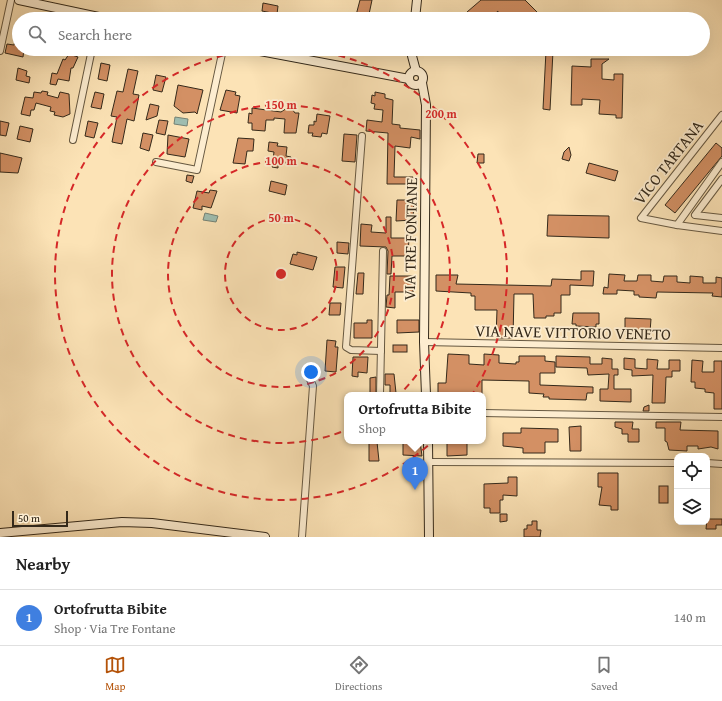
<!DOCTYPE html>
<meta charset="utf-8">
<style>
:root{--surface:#fff;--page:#f2f2f2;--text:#222;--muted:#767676;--line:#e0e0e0;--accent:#b45309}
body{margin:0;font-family:"Gentium Book Plus",serif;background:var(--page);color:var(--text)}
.controls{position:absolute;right:12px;bottom:12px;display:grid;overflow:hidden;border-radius:8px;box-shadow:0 4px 16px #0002}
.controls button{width:36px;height:36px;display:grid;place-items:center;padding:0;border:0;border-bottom:1px solid var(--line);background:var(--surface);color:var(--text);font:20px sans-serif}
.scale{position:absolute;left:12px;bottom:10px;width:56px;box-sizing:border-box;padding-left:4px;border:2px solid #34291a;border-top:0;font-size:11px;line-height:14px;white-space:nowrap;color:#34291a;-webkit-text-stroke:3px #fdedd0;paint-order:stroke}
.you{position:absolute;left:311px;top:372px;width:14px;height:14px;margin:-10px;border:3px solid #fff;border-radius:50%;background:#1a73e8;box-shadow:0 0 0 6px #1a73e833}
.badge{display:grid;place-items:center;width:26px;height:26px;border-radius:50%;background:var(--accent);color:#fff;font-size:13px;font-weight:700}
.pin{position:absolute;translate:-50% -33px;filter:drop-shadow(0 1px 2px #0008)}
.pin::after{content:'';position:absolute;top:21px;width:14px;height:12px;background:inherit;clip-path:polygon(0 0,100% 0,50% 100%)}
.popup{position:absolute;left:344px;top:392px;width:142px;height:52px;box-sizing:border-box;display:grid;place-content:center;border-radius:8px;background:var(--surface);filter:drop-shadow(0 1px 3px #0005);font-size:13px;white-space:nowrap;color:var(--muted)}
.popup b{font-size:15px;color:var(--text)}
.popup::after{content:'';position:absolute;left:50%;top:100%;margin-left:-8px;border:8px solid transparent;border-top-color:var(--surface)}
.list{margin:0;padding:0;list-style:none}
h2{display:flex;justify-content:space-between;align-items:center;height:52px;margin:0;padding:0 16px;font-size:17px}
h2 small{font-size:13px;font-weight:400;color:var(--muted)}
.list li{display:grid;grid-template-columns:26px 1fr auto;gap:12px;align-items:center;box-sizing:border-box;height:56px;padding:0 16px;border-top:1px solid var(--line)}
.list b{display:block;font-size:15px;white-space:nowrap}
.list p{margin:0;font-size:13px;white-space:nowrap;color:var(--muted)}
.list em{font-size:13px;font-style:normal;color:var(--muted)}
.icon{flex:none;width:22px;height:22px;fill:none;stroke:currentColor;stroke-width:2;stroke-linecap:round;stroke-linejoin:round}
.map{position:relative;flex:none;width:722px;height:537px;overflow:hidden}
.search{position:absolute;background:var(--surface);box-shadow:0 4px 16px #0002;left:12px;right:12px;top:12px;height:44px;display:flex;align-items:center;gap:10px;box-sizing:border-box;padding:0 14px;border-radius:22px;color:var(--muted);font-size:15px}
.sheet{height:108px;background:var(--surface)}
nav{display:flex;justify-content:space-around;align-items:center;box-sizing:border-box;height:56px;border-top:1px solid var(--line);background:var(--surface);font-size:11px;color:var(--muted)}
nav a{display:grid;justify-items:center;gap:2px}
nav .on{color:var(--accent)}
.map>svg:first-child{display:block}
.water{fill:#9fbeb1;stroke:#748275}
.building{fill:#d39064;stroke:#34291a}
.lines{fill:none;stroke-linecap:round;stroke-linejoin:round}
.street-casing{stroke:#665841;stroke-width:8}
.secondary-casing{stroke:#34291a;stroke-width:10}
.street{stroke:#fdedd0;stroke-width:6}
.secondary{stroke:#fdedd0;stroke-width:8}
.ring{fill:none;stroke:#d62828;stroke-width:2;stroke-dasharray:7 5}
.labels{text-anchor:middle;stroke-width:3.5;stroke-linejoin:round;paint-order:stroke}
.street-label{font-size:16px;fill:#34291a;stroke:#fdedd0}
.centre{fill:#d62828;stroke:#fdedd0;stroke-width:2}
.ring-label{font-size:12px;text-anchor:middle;font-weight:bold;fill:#d62828;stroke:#fdedd0;stroke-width:3.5;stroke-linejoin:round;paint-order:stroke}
</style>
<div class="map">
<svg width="722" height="537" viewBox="0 0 722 537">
<rect width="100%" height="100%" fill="#fce3b6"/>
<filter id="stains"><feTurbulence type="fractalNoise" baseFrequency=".005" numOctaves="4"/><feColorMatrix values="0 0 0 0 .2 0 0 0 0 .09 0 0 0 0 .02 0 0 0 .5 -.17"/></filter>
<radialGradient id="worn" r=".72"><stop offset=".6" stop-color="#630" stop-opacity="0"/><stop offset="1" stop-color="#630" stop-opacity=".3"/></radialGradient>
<g class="water">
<polygon points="175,117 188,119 187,126 174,124"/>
<polygon points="205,213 218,216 216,222 203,220"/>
</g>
<g class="building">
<polygon points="360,0 372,0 368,19 355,19"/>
<polygon points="481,0 525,0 540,15 535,19 497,19 498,11 489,19 474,19 467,12"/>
<polygon points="263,3 278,6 277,14 262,11"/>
<polygon points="17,32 19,33 19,49 24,49 23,57 5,53 7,44 14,45"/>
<polygon points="546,51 553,51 550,110 543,109"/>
<polygon points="69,54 78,57 73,68 71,68 69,81 58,79 56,85 50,84 52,73 57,74 63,59 65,60"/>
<polygon points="591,59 609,59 602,64 602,79 614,80 614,74 623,74 622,118 616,118 616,115 599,114 600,100 582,99 582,105 571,105 572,66 591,67"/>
<polygon points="101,63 110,65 107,81 98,79"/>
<polygon points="18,68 27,71 26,76 30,77 29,83 16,80"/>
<polygon points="128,69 138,71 133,94 139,95 134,121 127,119 122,144 112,142 117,117 111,116 117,91 123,92"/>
<polygon points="156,75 166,77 162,92 153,90"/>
<polygon points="178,85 203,90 197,114 195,112 183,113 174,106"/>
<polygon points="226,90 236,92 235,95 240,96 237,113 220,110"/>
<polygon points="42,91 48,92 47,95 58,98 60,92 69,94 70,114 63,117 54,115 55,112 50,111 51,107 36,103 34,110 31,110 30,116 21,114 25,97 33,98 34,92 41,93"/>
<polygon points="95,92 104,94 101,109 91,107"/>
<polygon points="375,92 385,94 385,98 393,100 392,124 400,125 400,128 420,130 420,139 411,137 410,148 395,146 394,177 413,177 413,184 387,184 388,133 366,131 367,120 382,122 383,110 374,109 375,104 371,103 372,95 375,96"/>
<polygon points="150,104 159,106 157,116 146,120"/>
<polygon points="252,108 281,112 287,108 292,109 295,113 299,113 296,133 284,133 285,119 274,118 274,120 266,120 265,131 252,130 252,123 248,123 249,113 252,114"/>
<polygon points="317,114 330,116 327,134 322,133 321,137 312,136 313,133 308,133 309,125 314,125 314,121 316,122"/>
<polygon points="159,120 168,121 165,135 156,133"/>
<polygon points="0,121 9,123 6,136 0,135"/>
<polygon points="88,121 98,123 94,138 85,136"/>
<polygon points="20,126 33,129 30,142 17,139"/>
<polygon points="143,133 153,135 149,151 140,148"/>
<polygon points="344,134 357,135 355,162 342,161"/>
<polygon points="168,135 189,139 185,157 167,154"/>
<polygon points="238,138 254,139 253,151 247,151 245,164 233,163"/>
<polygon points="269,142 278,143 277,146 287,147 286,156 291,157 290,163 278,163 278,168 272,167 274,152 268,151"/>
<polygon points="716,143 722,148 722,156 675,213 665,205"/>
<polygon points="569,147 571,155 569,161 562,159 564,152"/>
<polygon points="0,153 22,158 18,173 0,172"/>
<polygon points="478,154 484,154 484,163 477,163"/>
<polygon points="589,163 618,171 615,181 586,173"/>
<polygon points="187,175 194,176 192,183 186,181"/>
<polygon points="271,181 287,185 285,195 269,191"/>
<polygon points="210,190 217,191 211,208 202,206 202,210 193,208 197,191 209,193"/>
<polygon points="397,200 414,200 413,220 396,221"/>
<polygon points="548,215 609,216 609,238 547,236"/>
<polygon points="386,217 391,217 391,238 409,238 408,256 392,256 391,274 387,274 388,251 386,247 360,246 361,224 372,225 371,232 386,233"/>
<polygon points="337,242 349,243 348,254 337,253"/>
<polygon points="297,252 317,257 313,270 290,264 293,254 297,255"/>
<polygon points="335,267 345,267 343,288 333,287"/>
<polygon points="581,271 594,271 593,286 570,285 570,295 561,295 561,313 554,313 554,316 546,316 546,318 534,318 533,294 514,294 513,338 496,338 497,310 475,310 475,296 471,296 471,293 436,291 436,275 458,275 456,284 551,286 552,279 581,280"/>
<polygon points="358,273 364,273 363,294 356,294"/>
<polygon points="609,274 625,275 624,281 637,281 638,275 651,275 651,281 663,282 664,276 677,276 677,282 690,283 690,276 703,277 703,283 716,283 716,277 722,278 722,297 712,296 713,293 657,292 656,298 639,297 639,295 634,295 634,291 617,290 617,294 603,294 604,287 608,288"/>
<polygon points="390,276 414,276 413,292 395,292 395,308 386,307 387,295 389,295"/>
<polygon points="330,303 341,303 340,315 329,315"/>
<polygon points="573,313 599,313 599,324 596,324 596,327 576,326 576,324 572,324"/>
<polygon points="625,318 651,319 650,332 625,331"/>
<polygon points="367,320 372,320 372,338 354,338 354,323 367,323"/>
<polygon points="397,320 419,320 419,332 397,333"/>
<polygon points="327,340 336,341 335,347 338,347 336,372 325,371"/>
<rect x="393" y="345" width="14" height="7"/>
<polygon points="448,354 469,355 469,364 484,365 484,354 499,355 499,363 516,364 516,362 519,362 519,356 545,356 545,361 555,362 555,373 540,373 540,385 593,387 593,393 587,393 586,400 549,399 549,397 543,397 544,394 529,393 529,381 482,380 482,395 438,395 438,383 446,383"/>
<polygon points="556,356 590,357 590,364 602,364 602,358 612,359 612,369 618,369 618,375 614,375 614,389 631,389 631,402 600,401 600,389 608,389 609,374 588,375 587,368 556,367"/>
<polygon points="353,357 368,357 367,373 358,372 358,377 352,376"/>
<polygon points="624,358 635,359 635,368 647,369 647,359 658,360 657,369 669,369 669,360 680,360 680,371 672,371 672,377 666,377 665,403 652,403 653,375 632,376 632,370 624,369"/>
<polygon points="692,360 703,361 702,372 714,372 714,361 722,361 722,409 714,409 714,393 705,392 705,389 695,388 695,382 691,382"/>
<polygon points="385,374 394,374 396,393 390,393 390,385 385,385"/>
<polygon points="376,377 376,395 370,395 370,378"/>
<polygon points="649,405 649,411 643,411 644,407"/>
<polygon points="615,422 633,422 632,429 639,429 639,442 628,442 628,434 622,434 622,429 615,427"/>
<polygon points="656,422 681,422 680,430 718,431 718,449 711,447 698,449 698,446 687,446 687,451 669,450 667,442 665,441 665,428 656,428"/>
<polygon points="581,426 581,451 570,451 569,427"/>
<polygon points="521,428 558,429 558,442 545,442 545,453 523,453 523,448 503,446 503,433 521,433"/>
<polygon points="403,441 420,441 422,456 403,455"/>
<polygon points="447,441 467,441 467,455 447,456"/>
<polygon points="369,442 377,442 379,461 369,461"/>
<polygon points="598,473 618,473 618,510 611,510 611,506 599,505 602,487 598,487"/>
<polygon points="508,477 517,477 517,496 503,495 503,500 500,500 500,513 490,513 490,508 484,508 484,484 508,483"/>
<rect x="659" y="486" width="9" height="17"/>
<polygon points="500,514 507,514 507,521 500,522"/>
<polygon points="707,519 722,519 722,525 716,525 716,529 706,529"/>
<polygon points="532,521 537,521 537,530 541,530 540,537 524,537 524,529 527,529 527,525 532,525"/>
</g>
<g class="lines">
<defs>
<g id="street">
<polyline points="0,51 11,0"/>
<polyline points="722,115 641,218 677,225 722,231"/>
<polyline points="362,136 346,347 351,350 381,351"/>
<polyline points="73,140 92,49"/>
<polyline points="156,162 197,170 223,49"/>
<polyline points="722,179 695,215 722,218"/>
<polyline points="677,225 722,162"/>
<polyline points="424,342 722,348"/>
<polyline points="380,395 383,251"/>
<polyline points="483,413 722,417"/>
<polyline points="428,462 677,463"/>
<polyline points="707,463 722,464"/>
<polyline points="302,537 313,386 306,371"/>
</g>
<g id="secondary">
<polyline points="19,0 108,19"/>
<polyline points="415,19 417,0"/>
<polyline points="249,49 409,79"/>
<polyline points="412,49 412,56 416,71"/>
<circle cx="416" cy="78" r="7"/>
<polyline points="422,83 426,105 424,342 426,395"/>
<polyline points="428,441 429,537"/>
<polyline points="0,533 122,522 152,523 265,537"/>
</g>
</defs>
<use href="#street" class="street-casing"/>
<use href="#secondary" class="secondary-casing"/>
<use href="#street" class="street"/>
<use href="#secondary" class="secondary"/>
</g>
<g class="ring">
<circle cx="281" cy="274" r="56"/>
<circle cx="281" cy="274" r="113"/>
<circle cx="281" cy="274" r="169"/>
<path d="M303 49A226 226 0 1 1 259 49"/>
</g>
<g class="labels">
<g class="street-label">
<text transform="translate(668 162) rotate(-52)" y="6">VICO TARTANA</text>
<text transform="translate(410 239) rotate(-89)" y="6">VIA TRE FONTANE</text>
<text transform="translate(573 332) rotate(1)" y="6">VIA NAVE VITTORIO VENETO</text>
</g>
</g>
<circle cx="281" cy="274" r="6" class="centre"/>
<g class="ring-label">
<text x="281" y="109">150 m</text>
<text x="441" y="118">200 m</text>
<text x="281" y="165">100 m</text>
<text x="281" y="222">50 m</text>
</g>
<rect width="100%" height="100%" filter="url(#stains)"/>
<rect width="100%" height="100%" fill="url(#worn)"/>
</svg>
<div class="controls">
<button><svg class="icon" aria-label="locate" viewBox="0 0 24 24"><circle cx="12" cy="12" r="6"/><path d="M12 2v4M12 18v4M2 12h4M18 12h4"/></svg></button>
<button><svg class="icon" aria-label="layers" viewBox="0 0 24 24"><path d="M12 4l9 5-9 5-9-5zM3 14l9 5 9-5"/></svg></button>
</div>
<div class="scale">50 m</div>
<div class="you"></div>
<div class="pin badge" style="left:415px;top:490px;background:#3f7fe0">1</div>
<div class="popup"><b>Ortofrutta Bibite</b>Shop</div>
<div class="search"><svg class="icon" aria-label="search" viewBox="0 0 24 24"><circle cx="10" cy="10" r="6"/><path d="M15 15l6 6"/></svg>Search here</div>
</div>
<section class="sheet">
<h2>Nearby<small></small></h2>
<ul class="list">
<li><span class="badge" style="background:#3f7fe0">1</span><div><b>Ortofrutta Bibite</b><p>Shop · Via Tre Fontane</p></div><em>140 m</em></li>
</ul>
</section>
<nav>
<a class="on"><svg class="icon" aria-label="map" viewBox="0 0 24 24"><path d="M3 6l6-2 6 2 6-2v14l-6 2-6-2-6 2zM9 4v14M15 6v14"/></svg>Map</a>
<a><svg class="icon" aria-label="directions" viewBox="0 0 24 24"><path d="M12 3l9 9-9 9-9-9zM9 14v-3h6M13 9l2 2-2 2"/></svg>Directions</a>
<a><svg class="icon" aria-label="saved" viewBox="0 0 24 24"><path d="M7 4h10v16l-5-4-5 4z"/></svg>Saved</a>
</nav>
